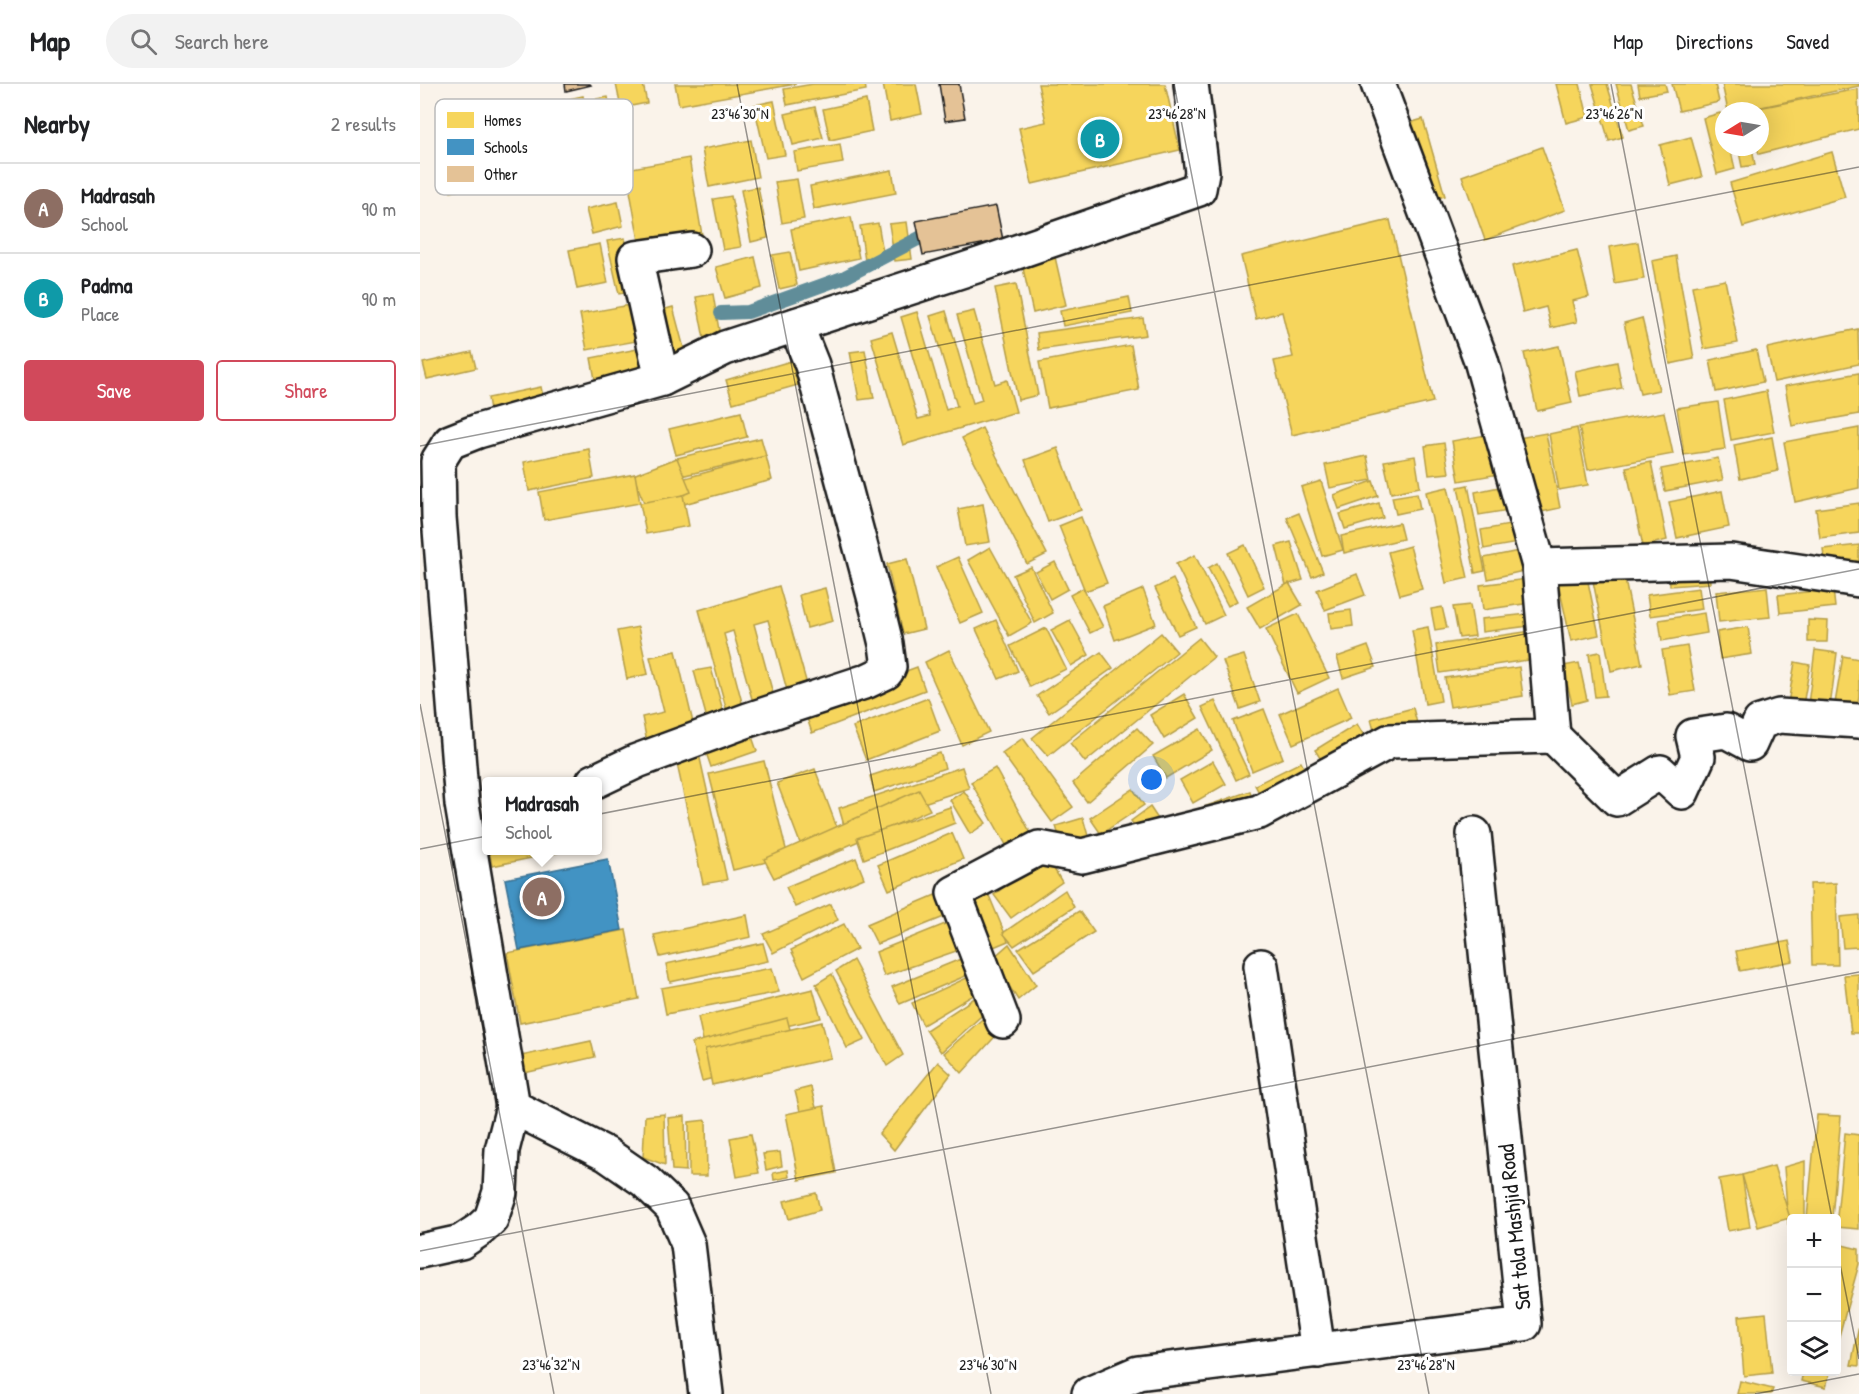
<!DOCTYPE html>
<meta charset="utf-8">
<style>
:root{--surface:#fff;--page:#f2f2f2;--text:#202124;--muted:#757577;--line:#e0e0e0;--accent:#d1495b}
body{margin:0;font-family:"Patrick Hand",sans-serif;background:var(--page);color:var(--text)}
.controls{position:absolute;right:18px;bottom:18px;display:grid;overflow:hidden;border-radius:6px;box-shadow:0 6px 24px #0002}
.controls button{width:54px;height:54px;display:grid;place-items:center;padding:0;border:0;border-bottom:2px solid var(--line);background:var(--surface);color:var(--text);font:30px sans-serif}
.compass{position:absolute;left:1295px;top:18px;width:54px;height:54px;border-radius:50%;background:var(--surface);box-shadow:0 6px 24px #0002;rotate:259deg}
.you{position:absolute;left:732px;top:696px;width:21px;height:21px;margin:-15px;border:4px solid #fff;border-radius:50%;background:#1a73e8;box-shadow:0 0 0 9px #1a73e833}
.badge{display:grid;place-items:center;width:39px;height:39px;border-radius:50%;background:var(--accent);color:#fff;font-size:20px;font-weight:700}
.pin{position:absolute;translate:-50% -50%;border:3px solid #fff;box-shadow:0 2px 6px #0006}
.popup{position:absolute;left:62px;top:693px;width:120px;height:78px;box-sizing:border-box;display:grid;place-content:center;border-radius:6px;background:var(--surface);filter:drop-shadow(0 2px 4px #0005);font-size:20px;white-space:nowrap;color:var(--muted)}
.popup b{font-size:22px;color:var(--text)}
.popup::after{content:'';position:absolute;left:50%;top:100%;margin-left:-12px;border:12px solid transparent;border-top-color:var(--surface)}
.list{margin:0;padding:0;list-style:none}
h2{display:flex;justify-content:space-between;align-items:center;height:78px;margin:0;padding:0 24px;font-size:26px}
h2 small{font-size:20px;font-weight:400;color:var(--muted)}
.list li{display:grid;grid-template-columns:39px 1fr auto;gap:18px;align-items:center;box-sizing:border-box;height:90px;padding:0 24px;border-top:2px solid var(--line)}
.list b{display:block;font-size:22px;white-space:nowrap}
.list p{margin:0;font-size:20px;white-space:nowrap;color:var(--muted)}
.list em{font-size:20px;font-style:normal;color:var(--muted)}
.actions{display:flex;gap:12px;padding:18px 24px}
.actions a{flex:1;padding:14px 0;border:2px solid var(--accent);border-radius:6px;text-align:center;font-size:21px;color:var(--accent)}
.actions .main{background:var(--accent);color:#fff}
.icon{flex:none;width:33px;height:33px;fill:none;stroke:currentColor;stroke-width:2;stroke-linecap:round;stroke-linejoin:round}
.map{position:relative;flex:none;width:1439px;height:1310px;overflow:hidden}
header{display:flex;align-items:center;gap:36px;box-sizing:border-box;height:84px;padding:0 30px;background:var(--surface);border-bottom:2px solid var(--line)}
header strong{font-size:28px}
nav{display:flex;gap:33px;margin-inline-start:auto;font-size:21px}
.search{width:420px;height:54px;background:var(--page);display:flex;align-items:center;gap:15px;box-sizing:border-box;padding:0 21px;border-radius:33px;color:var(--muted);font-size:22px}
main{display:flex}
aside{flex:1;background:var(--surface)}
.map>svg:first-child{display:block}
.homes{fill:#f6d55c;stroke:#b59e49;stroke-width:1.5}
.schools{fill:#4393c3;stroke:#376f91;stroke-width:1.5}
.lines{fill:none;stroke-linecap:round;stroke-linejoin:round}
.stream{stroke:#608d99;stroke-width:14}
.building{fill:#e4c296;stroke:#1c1c1c;stroke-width:1.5}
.minor-casing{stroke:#1c1c1c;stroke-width:38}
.minor{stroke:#fff;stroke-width:33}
.ticks{fill:none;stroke:#1c1c1c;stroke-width:1.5;stroke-opacity:0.45}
.labels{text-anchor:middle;stroke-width:6;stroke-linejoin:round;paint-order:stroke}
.street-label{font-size:22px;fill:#1c1c1c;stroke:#fff}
.key{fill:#fff;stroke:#bbb;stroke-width:1.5}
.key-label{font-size:16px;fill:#1c1c1c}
.ticks-label{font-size:15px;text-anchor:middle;fill:#1c1c1c;stroke:#fff;stroke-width:6;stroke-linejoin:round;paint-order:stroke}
</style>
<header>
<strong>Map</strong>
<div class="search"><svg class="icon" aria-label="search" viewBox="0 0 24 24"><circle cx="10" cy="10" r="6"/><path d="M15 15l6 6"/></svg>Search here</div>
<nav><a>Map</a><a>Directions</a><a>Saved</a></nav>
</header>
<main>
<aside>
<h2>Nearby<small>2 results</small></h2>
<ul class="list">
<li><span class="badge" style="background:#8d6e63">A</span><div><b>Madrasah</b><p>School</p></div><em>90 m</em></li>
<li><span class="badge" style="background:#0f9aa8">B</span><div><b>Padma</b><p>Place</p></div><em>90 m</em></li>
</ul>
<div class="actions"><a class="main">Save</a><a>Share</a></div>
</aside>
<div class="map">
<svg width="1439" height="1310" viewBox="0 0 1439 1310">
<rect width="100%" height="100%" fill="#faf3ea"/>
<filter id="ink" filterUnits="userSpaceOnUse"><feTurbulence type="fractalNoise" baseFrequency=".0167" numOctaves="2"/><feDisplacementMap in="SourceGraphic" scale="12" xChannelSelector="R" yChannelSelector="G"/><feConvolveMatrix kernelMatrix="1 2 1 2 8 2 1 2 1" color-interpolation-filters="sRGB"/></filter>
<g filter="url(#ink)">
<g class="homes">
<polygon points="196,0 223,0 227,19 201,24"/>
<polygon points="255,0 376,0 259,21"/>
<polygon points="393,0 445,0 446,6 367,21 364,5"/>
<polygon points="463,0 496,0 502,30 470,37"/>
<polygon points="618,0 745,0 760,66 612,100 599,44 626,38"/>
<polygon points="1136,0 1160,0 1168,33 1146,39"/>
<polygon points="1172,0 1187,0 1203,53 1189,57"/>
<polygon points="1196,0 1211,0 1224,42 1209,46"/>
<polygon points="1218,0 1245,0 1247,7 1220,12"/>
<polygon points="1252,0 1295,0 1299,18 1259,27"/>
<polygon points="1302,0 1439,0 1439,2 1323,27 1308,27"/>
<polygon points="1438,5 1439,45 1339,70 1337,63 1340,63 1340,27 1328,26"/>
<polygon points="163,12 181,104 149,111 131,19"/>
<polygon points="188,13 204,103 186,106 169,16"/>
<polygon points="446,16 452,47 410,56 403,25"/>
<polygon points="354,17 365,71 346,74 334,21"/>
<polygon points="395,23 403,54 373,61 365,30"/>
<polygon points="1300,29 1304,42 1304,63 1310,63 1315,85 1297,90 1283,34"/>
<polygon points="1003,35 1025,112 996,120 975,43"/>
<polygon points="126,48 136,102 116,105 106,52"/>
<polygon points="1271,53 1282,93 1250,101 1240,61"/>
<polygon points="331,56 338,93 289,103 282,65"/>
<polygon points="43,57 52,103 31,108 22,61"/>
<polygon points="420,60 423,79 377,87 374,68"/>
<polygon points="1122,63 1145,126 1065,156 1042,92"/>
<polygon points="1318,63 1332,63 1335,81 1322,83"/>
<polygon points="1412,68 1425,113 1323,143 1310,99"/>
<polygon points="269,74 283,157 221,168 206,85"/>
<polygon points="472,86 476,109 394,125 390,102"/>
<polygon points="377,95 384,135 362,139 355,98"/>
<polygon points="338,103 348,154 331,158 321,106"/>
<polygon points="311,112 321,163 303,166 293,115"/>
<polygon points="198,118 203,142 172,150 166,125"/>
<polygon points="431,133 439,174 379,187 371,145"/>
<polygon points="970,136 1013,318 872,351 854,277 873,273 862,228 836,235 821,172"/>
<polygon points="487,138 492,175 475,177 469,140"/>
<polygon points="458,139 464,174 445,177 440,142"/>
<polygon points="205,154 216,207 199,210 187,157"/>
<polygon points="1218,158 1224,195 1195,200 1189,163"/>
<polygon points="180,160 188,199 157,205 149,166"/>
<polygon points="1157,166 1169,213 1152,217 1157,238 1131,244 1126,223 1103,229 1092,182"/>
<polygon points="370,168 377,201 359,205 352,171"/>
<polygon points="1256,172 1274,275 1250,280 1232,177"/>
<polygon points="335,173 342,204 305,214 296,183"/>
<polygon points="635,173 646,221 613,229 602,180"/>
<polygon points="1305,196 1318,259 1284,265 1272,202"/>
<polygon points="596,200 618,311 598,316 575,204"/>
<polygon points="293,210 301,258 285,260 276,213"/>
<polygon points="709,213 712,229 643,242 640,227"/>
<polygon points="215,220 222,256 167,266 160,230"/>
<polygon points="253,223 267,276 249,281 235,228"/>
<polygon points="526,227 553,319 562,316 537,231 554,227 575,300 587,296 596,328 483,361 451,254 472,248 498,335 510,332 481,233 497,228 526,326 537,322 510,232"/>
<polygon points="723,234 726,251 619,266 617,249"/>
<polygon points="1222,234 1239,306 1220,310 1204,239"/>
<polygon points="1438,245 1439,280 1354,298 1347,264"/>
<polygon points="711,261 719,306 628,324 619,278"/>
<polygon points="1139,262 1152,319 1117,327 1104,269"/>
<polygon points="228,263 234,295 177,306 171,274"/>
<polygon points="445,266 454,314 439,316 430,268"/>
<polygon points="1336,266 1343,298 1296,308 1290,276"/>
<polygon points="52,268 56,284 7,295 3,279"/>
<polygon points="371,277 378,301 313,319 306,296"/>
<polygon points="1197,278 1202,304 1160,312 1155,287"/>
<polygon points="1439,289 1439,330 1372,342 1365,302"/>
<polygon points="121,303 125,322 71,332 68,314"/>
<polygon points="1346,307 1354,348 1311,356 1304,316"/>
<polygon points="1298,318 1305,365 1264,371 1257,324"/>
<polygon points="321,328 327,353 256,371 249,345"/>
<polygon points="1244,328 1253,370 1168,386 1159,343"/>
<polygon points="562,344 627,470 607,480 542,354"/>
<polygon points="1157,344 1168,401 1139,406 1129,350"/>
<polygon points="1439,344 1439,404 1375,418 1364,358"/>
<polygon points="1077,349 1085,389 1039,397 1032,357"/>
<polygon points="1126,349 1140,424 1107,431 1093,355"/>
<polygon points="1352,353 1358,387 1320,395 1314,361"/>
<polygon points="341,354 346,372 261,392 257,374"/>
<polygon points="1024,359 1029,389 1009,391 1005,362"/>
<polygon points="638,364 661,426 628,438 605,376"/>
<polygon points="169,365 174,394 109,407 104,378"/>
<polygon points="346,372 352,396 264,420 258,396"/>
<polygon points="947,372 952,396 910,404 905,381"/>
<polygon points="995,372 1000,403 971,409 964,377"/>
<polygon points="257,374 271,408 227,426 213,391"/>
<polygon points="1298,374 1303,396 1245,407 1241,385"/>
<polygon points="1231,378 1247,456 1223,462 1206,383"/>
<polygon points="215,390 220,419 124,436 119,408"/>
<polygon points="901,397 923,466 902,472 881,403"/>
<polygon points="953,397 958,412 919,425 914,411"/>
<polygon points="1048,401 1065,487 1055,489 1038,403"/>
<polygon points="1084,402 1089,426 1059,431 1055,408"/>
<polygon points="1028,403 1048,494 1026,499 1006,408"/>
<polygon points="1302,407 1309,443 1257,454 1249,418"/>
<polygon points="997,409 1000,425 976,430 972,413"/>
<polygon points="263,411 269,442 226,450 220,419"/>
<polygon points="959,419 963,434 925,445 920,430"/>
<polygon points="1439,419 1439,449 1400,454 1396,425"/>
<polygon points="563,420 570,458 545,462 538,425"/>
<polygon points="879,429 903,488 892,493 867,434"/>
<polygon points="661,433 687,499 665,507 639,442"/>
<polygon points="979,439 983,455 924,469 921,452"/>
<polygon points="1095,440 1098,459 1064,465 1061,446"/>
<polygon points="871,458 883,496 866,501 856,462"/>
<polygon points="825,461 844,503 828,511 808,469"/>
<polygon points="1439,461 1439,486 1406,490 1403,465"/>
<polygon points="990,462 1002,505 980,511 968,468"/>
<polygon points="570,463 612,539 589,552 548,476"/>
<polygon points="1104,466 1108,486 1068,495 1064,474"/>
<polygon points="775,471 804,531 785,540 756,480"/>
<polygon points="538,473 563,529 540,539 516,483"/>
<polygon points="487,475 504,545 483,550 467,480"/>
<polygon points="635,478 648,505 630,515 616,488"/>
<polygon points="797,479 817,517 808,522 788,484"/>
<polygon points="1289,480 1290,499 1250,502 1249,483"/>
<polygon points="611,483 633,529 615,539 593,491"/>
<polygon points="937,490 945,511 905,526 897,506"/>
<polygon points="1204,491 1222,580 1191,587 1173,497"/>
<polygon points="1167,493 1179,551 1151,557 1138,498"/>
<polygon points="753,495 776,543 758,551 735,504"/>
<polygon points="1107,495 1110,519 1063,526 1060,501"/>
<polygon points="869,499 882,521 840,545 827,523"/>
<polygon points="359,502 388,604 368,610 348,536 334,540 355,617 334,622 313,547 304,550 324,626 308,631 279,526"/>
<polygon points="1347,503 1350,533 1299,538 1296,508"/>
<polygon points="405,504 413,537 387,544 379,511"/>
<polygon points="663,504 683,543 670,549 650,511"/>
<polygon points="1279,504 1282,525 1230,532 1227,511"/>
<polygon points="723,505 736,540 695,556 683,522"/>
<polygon points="1413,505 1415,523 1360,529 1358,511"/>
<polygon points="1050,521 1055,552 1039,554 1033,523"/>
<polygon points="1022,523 1027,544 1015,546 1011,525"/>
<polygon points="931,526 933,542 911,545 909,529"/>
<polygon points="1284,529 1287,549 1242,557 1239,536"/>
<polygon points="878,530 909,594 877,609 846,545"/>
<polygon points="1108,530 1109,542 1062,548 1061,535"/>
<polygon points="576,536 598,587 579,595 556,545"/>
<polygon points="650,536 669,571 651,582 631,546"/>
<polygon points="1388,536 1408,537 1407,558 1388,558"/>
<polygon points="218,543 228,590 207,595 197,547"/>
<polygon points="1008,543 1021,617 1005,620 992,546"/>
<polygon points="1328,543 1332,570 1300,575 1297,548"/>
<polygon points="626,544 646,585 610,603 590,562"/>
<polygon points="1111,547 1115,575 1020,589 1016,561"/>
<polygon points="741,549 757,568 628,672 612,654"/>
<polygon points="779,554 794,573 665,678 650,659"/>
<polygon points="948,562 956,583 923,594 917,573"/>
<polygon points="1267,562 1275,607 1250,611 1242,566"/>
<polygon points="529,566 569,648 542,661 505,578"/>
<polygon points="1395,566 1417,569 1409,631 1387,628"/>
<polygon points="256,567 275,647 227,658 222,633 244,628 230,573"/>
<polygon points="681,568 693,584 629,629 617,612"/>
<polygon points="1180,568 1186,612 1175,613 1169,570"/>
<polygon points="824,571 840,618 820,625 803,577"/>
<polygon points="1423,572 1439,575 1439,612 1435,634 1413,631"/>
<polygon points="1375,578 1390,581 1382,627 1367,625"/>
<polygon points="1159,579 1167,616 1152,620 1143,582"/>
<polygon points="497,583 505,606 392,649 384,625"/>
<polygon points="1099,583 1103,612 1030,623 1025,594"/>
<polygon points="291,584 304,630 287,635 274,587"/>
<polygon points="918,604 931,634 873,660 860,630"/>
<polygon points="764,610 778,634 744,655 730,631"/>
<polygon points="508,614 520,647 446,676 433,643"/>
<polygon points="795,617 829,690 816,696 782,623"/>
<polygon points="993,624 998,643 956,654 951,635"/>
<polygon points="844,625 863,674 832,687 813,637"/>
<polygon points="937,640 949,660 907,685 895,666"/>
<polygon points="328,641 337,667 291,683 282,657"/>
<polygon points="717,644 733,661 667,718 653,699"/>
<polygon points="780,645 792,666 746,694 733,672"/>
<polygon points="603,654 653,723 632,738 582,669"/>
<polygon points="277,661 307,796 283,800 254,666"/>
<polygon points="520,669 525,684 454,708 450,692"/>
<polygon points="344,677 368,773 313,786 289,690"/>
<polygon points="793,677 806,700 773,719 760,696"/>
<polygon points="881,678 889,693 843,716 835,701"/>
<polygon points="542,683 549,704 425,745 419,724"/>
<polygon points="575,684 614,755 590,768 551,698"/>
<polygon points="395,685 425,765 388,780 357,699"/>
<polygon points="713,705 724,721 681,750 670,734"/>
<polygon points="499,706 510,726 354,794 344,775"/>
<polygon points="544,707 566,739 550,750 530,716"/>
<polygon points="830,707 834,720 780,740 775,726"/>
<polygon points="530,723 535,739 444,775 437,754"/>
<polygon points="730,723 740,738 721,751 711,737"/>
<polygon points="663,734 670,759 643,766 636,742"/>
<polygon points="532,749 543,775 469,806 458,781"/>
<polygon points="69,766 150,766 72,782"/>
<polygon points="625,770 642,798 591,834 574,811"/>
<polygon points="436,774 444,794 375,823 366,803"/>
<polygon points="1416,799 1418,881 1392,881 1390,800"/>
<polygon points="565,802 588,857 569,865 547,810"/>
<polygon points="645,806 654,823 594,862 583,849"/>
<polygon points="520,809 529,831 457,860 447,840"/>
<polygon points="411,820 418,836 353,869 343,850"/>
<polygon points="659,827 674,848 614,887 598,865"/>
<polygon points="327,831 331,853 240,873 234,851"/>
<polygon points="1439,831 1439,863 1423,864 1420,833"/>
<polygon points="530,838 539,866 464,892 456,868"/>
<polygon points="424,840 437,865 384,893 371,866"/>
<polygon points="206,846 219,915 100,939 87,869"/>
<polygon points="1369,857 1373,877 1320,887 1316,867"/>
<polygon points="343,859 348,877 250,898 246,880"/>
<polygon points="589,860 616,901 598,916 572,875"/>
<polygon points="543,874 550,890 480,920 472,903"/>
<polygon points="433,876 483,971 467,982 416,887"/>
<polygon points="352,884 359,908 246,930 241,904"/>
<polygon points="412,890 445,956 427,964 396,900"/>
<polygon points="1439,890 1439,949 1431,949 1424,891"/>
<polygon points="551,892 557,909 503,941 492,919"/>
<polygon points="393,905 401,934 284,961 278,933"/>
<polygon points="556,913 569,925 521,968 506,946"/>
<polygon points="569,929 582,945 542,989 524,969"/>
<polygon points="367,934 377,972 282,997 272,959"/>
<polygon points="402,938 411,974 292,1001 285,965"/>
<polygon points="171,957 175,973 91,992 87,975"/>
<polygon points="518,978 531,990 474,1066 459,1050"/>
<polygon points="391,1003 400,1040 384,1043 375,1007"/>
<polygon points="404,1022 416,1089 379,1096 366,1030"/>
<polygon points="244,1030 245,1081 223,1073 225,1032"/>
<polygon points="1397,1031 1421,1032 1412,1134 1387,1134"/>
<polygon points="265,1032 266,1087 252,1086 248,1034"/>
<polygon points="286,1036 287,1092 269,1092 269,1038"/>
<polygon points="1425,1049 1439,1051 1439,1145 1416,1143"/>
<polygon points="331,1050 339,1089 317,1093 310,1054"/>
<polygon points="360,1068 362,1082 346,1086 343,1070"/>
<polygon points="1385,1077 1385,1134 1372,1134 1372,1139 1368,1140 1364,1083"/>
<polygon points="1354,1082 1370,1134 1338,1143 1322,1091"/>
<polygon points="368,1086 369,1093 354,1096 353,1089"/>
<polygon points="1322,1091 1330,1143 1308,1147 1299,1095"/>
<polygon points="396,1109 400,1126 369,1135 364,1117"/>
<polygon points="1418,1160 1439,1165 1439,1180 1416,1263 1416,1165"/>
<polygon points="1346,1229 1352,1289 1324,1292 1319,1232"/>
<polygon points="1439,1242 1439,1282 1431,1281"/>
<polygon points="1383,1288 1410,1288 1406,1303 1381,1297"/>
<polygon points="1320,1297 1353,1305 1351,1310 1317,1310"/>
</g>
<polygon class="schools" points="188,775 202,846 99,866 85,795"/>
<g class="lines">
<polyline class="stream" points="301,229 328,228 425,193 515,146"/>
</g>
<g class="building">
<polygon points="145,0 170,0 171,1 146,7"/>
<polygon points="519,0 539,0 545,34 525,37"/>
<polygon points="576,122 583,156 503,171 496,137"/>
</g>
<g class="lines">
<defs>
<g id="minor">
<polyline points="242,295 215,174 272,166"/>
<polyline points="1119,482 1311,477 1439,496"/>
<polyline points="1133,652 1197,715 1240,688 1262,708 1278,673 1273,652 1306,647 1330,660 1340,638 1359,632 1439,637"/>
<polyline points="173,698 217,677 328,636 447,597 466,588 469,583 466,560 458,527 392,281 376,241"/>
<polyline points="841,882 898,1267"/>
<polyline points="583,937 534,809 619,764 662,772 839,728 970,657 1133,652 1119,482 1061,276 958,0"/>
<polyline points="0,1167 41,1158 59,1146 71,1135 80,1108 82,1066 93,1023"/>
<polyline points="286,1310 268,1160 252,1123 225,1097 186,1070 93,1023 42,720 19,433 18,377 30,358 58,347 242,295 305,264 559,181 779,105 782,88 771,0"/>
<polyline points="669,1310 718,1289 1104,1240 1054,750"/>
</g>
</defs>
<use href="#minor" class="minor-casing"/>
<use href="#minor" class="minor"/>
</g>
</g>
<path class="ticks" d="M317,0L571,1310M754,0L1009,1310M1191,0L1412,1134M0,362L1439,83M0,620L134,1310M0,765L1439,485M1416,1160L1439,1275M0,1167L1439,888M1335,1310L1439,1290"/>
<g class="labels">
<g class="street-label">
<text transform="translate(1094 1143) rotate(-96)" y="8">Sat tola Mashjid Road</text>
</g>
</g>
<rect x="15" y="15" width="198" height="96" rx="9" class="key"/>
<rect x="27" y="28" width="27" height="16" fill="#f6d55c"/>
<rect x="27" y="55" width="27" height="16" fill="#4393c3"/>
<rect x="27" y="82" width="27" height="16" fill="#e4c296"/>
<g class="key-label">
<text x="64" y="42">Homes</text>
<text x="64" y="69">Schools</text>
<text x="64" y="96">Other</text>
</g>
<g class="ticks-label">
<text x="320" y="35">23°46'30"N</text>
<text x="757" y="35">23°46'28"N</text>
<text x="1194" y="35">23°46'26"N</text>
<text x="131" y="1286">23°46'32"N</text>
<text x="568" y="1286">23°46'30"N</text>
<text x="1006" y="1286">23°46'28"N</text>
</g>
</svg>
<div class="controls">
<button>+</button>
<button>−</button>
<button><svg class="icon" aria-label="layers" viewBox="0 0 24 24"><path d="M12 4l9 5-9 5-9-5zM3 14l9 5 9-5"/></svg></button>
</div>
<svg class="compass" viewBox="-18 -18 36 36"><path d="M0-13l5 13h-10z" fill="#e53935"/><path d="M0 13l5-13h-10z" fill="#757577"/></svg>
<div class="you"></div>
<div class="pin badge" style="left:122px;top:813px;background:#8d6e63">A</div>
<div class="popup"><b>Madrasah</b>School</div>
<div class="pin badge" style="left:680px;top:55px;background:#0f9aa8">B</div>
</div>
</main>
